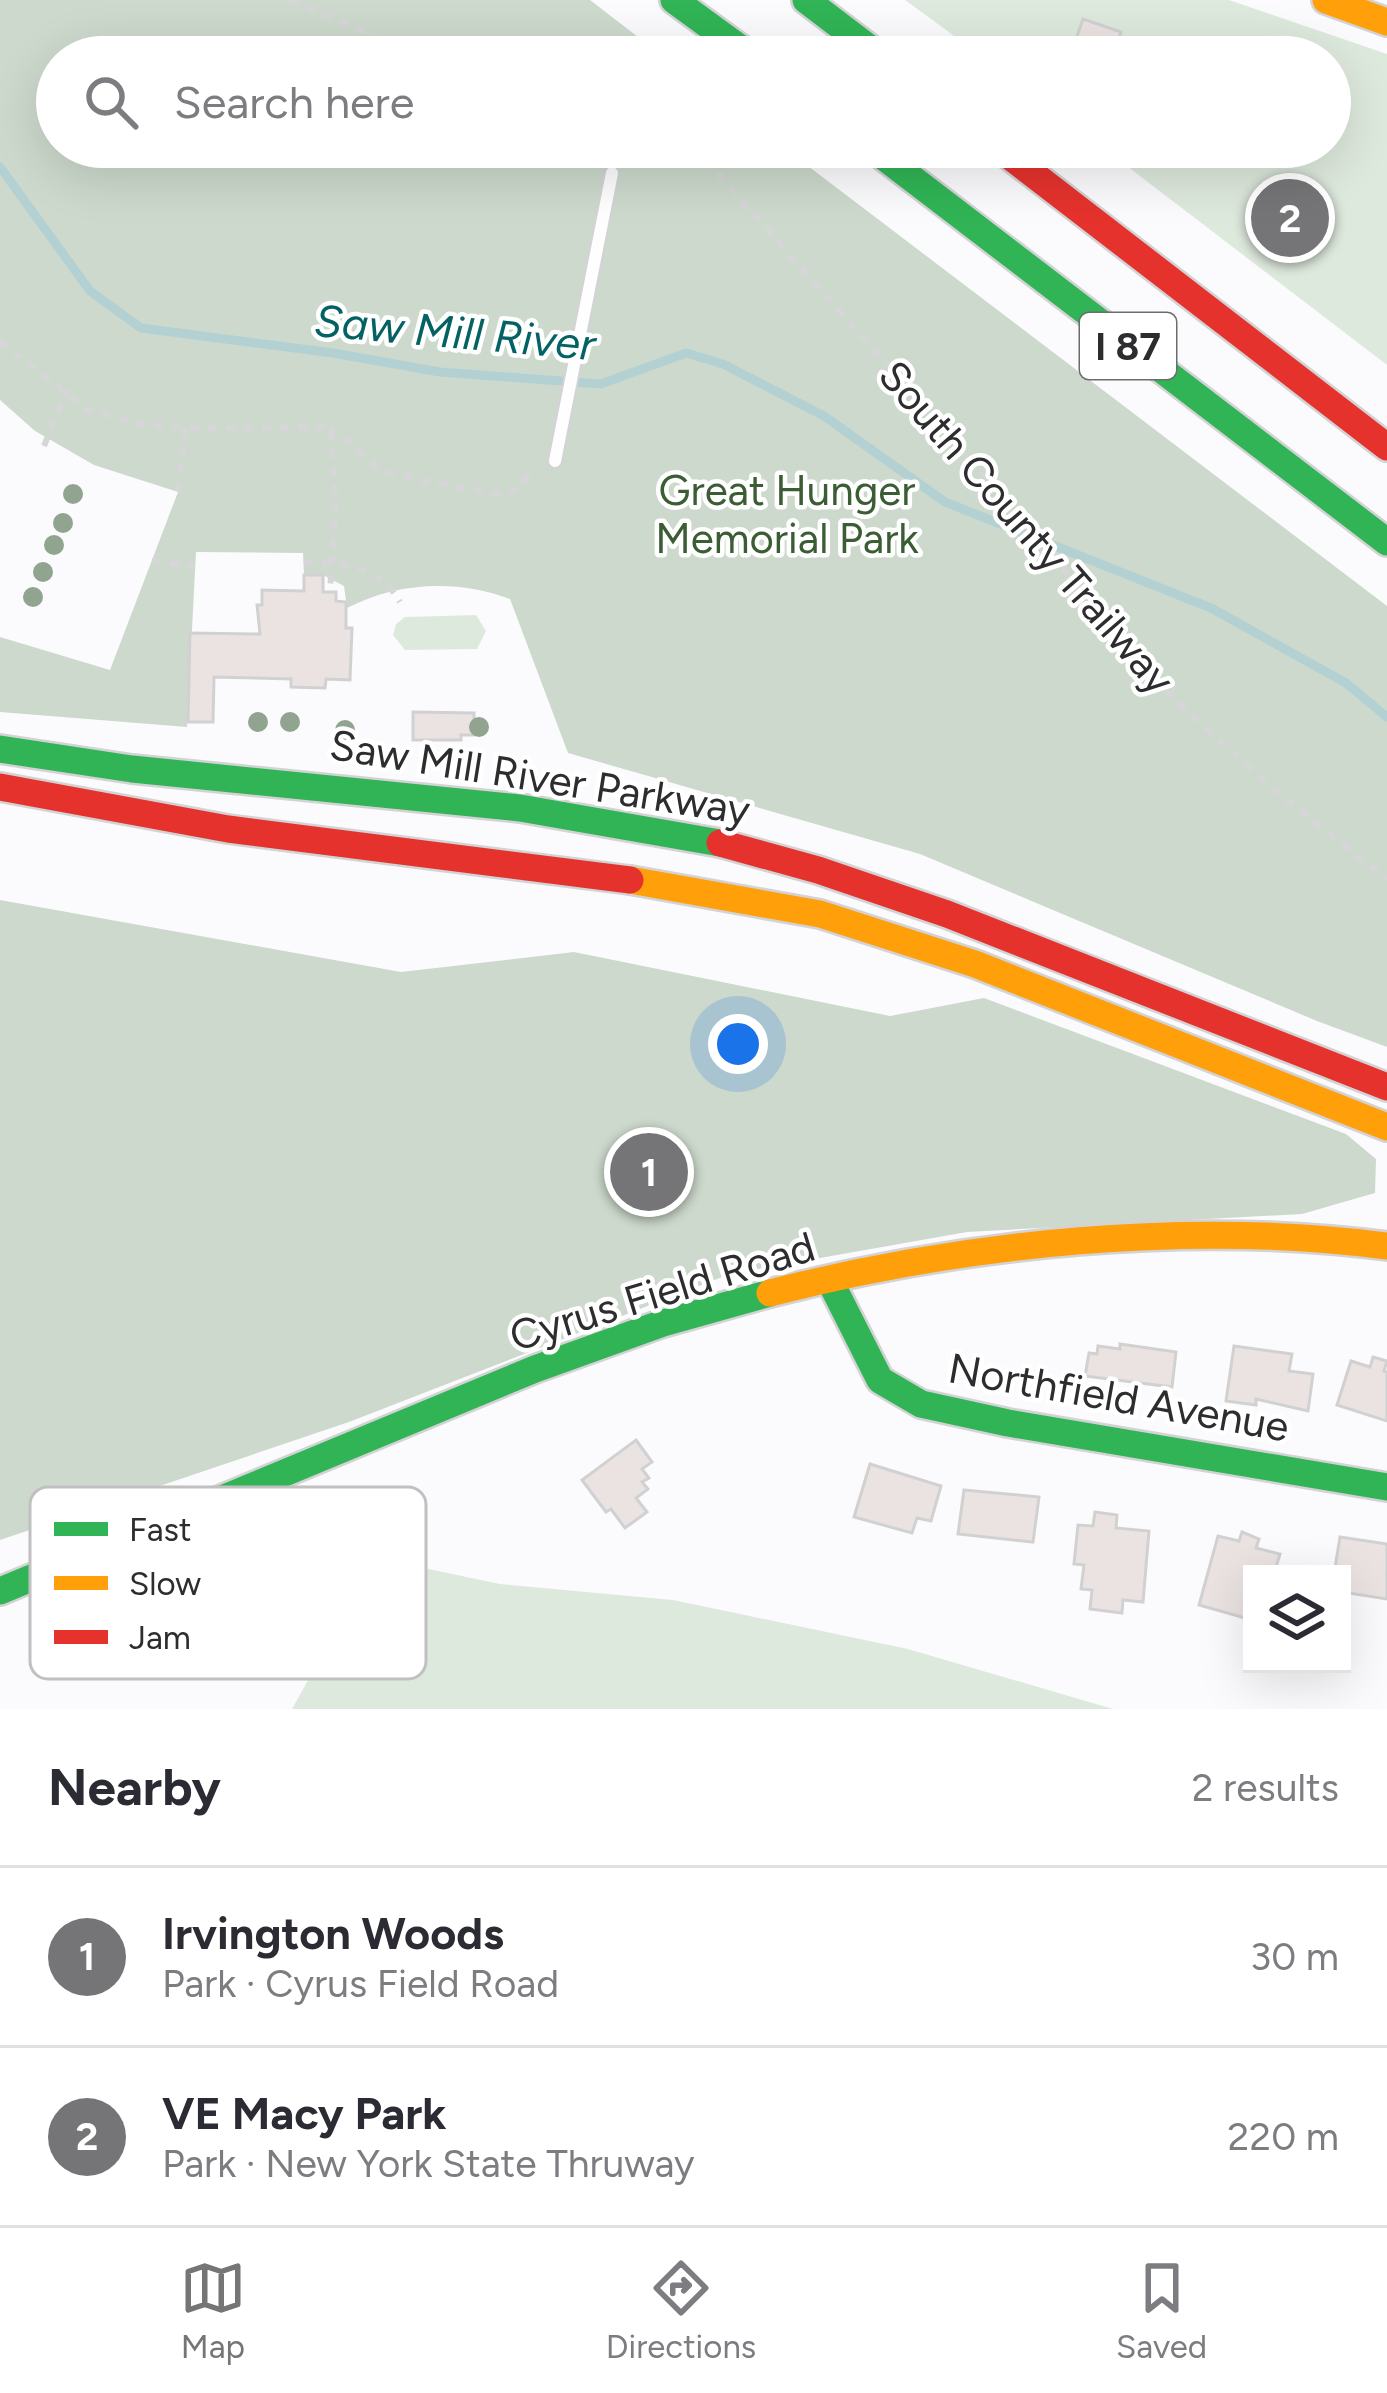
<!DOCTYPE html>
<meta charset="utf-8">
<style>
:root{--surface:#fff;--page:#f7f7f7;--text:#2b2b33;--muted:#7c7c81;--line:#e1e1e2;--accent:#757577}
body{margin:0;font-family:Figtree,sans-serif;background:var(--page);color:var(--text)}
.controls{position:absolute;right:36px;bottom:36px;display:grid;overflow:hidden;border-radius:0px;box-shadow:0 12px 48px #0002}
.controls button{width:108px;height:108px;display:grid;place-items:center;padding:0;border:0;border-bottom:3px solid var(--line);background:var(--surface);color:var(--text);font:60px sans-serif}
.you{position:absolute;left:738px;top:1044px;width:42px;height:42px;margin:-30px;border:9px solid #fff;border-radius:50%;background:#1a73e8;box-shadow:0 0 0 18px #1a73e833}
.badge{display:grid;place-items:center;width:78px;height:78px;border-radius:50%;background:var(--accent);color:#fff;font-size:39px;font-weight:700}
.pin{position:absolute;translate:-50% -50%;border:6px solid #fff;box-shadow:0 3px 12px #0006}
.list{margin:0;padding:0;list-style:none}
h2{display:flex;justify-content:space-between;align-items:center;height:156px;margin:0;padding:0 48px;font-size:51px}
h2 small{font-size:39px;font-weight:400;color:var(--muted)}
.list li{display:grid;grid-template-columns:78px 1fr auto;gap:36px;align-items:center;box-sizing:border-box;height:180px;padding:0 48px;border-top:3px solid var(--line)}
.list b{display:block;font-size:45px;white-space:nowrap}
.list p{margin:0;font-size:39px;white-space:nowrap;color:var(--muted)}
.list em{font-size:39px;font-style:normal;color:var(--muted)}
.icon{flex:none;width:66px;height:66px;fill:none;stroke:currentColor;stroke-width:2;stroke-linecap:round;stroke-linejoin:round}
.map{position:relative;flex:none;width:1387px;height:1709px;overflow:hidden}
.search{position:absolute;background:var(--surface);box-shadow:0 12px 48px #0002;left:36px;right:36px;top:36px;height:132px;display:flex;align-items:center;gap:30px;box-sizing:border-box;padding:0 42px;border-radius:66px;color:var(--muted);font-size:45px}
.sheet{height:516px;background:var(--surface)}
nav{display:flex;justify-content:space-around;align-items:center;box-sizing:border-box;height:168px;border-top:3px solid var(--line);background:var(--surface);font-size:33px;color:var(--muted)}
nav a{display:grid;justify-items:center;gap:6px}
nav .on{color:var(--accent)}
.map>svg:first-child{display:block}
.green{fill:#dee9dd}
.forest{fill:#cdd9cc}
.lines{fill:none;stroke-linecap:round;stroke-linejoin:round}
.stream{stroke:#b3d1d2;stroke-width:9}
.building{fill:#eae3e2;stroke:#d2d1d2;stroke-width:3}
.lane-casing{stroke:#d3d3d5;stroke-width:16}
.fast-casing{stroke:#d3d3d5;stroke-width:32}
.slow-casing{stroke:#d3d3d5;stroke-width:32}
.jam-casing{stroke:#d3d3d5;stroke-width:32}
.path{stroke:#d6d6d8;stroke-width:6;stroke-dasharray:9 9;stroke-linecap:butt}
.lane{stroke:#fefeff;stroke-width:12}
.fast{stroke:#30b455;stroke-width:27}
.slow{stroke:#ff9f0a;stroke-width:27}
.jam{stroke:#e5322d;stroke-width:27}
.tree{fill:#91a48f}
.labels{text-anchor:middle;stroke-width:9;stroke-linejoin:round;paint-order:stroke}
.shield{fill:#fff;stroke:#6c6c6d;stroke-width:3}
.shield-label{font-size:39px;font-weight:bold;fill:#2d2d2f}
.park-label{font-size:42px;fill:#3b5d34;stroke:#fff}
.street-label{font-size:42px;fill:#2d2d2f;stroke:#fff}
.water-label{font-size:45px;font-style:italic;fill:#056264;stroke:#fff}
.key{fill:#fff;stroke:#c0c0c1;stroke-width:3}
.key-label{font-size:33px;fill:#2d2d2f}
</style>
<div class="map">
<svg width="1387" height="1709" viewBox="0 0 1387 1709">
<rect width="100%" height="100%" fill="#fbfbfe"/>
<g class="green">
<polygon points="905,0 1229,0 1387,54 1387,365 1102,147 1330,147 1330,57 983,57"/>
<polygon points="476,615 486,631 477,649 405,650 393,635 396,624 405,617"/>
<polygon points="376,1558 500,1584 673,1600 908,1649 1113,1709 292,1709"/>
</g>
<g class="forest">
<path d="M0,0H590L664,57H57V147H783L1387,606V1047L1317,1021L920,854L568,753L510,599C457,579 397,582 347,608L344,586L323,575H304L303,553L196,552L187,727L0,712V637L110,670L178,492L94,465L35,431L0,400Z"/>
<polygon points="0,900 401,972 574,952 890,1016 984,998 1346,1134 1376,1159 1375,1193 1302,1214 967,1232 730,1274 349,1422 0,1540"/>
</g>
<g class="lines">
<polyline class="stream" points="0,167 90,291 141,328 333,353 440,372 601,384 686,353 723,364 824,416 945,502 1211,608 1346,683 1387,717"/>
</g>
<g class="building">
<polygon points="1083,19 1121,32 1113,57 1070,57"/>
<polygon points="304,575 323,575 323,592 336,592 336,601 346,602 346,628 352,628 350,680 326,679 325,688 291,687 291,679 214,677 213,722 188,722 190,633 260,634 257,605 262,605 262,590 304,591"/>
<polygon points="413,712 474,713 474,735 461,735 461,740 413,740"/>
<polygon points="1120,1344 1176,1352 1172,1387 1085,1376 1089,1353 1097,1354 1098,1346 1120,1349"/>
<polygon points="1234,1346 1292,1354 1289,1371 1313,1374 1308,1411 1256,1399 1256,1405 1226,1401"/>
<polygon points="1373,1357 1387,1361 1384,1371 1387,1372 1387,1421 1337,1405 1351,1361 1370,1367"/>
<polygon points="636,1440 652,1462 642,1469 649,1478 642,1482 648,1489 636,1498 647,1512 625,1528 611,1509 606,1512 582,1480"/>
<polygon points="870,1464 941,1486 931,1521 917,1518 912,1533 854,1517"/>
<polygon points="964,1490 1039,1497 1033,1542 958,1534"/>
<polygon points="1095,1512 1117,1515 1116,1528 1149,1531 1143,1602 1123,1600 1122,1613 1090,1609 1092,1590 1081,1589 1084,1565 1074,1564 1078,1525 1093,1526"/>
<polygon points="1242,1532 1259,1539 1256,1548 1280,1554 1274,1574 1252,1574 1252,1620 1199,1605 1218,1536 1239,1541"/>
<polygon points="1340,1537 1387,1544 1387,1599 1342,1592 1342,1574 1334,1574"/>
</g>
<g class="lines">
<defs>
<polyline id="lane" points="555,461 612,173"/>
<g id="fast">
<polyline points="674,0 752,57"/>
<polyline points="806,0 881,57"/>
<polyline points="871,147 1387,542"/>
<polyline points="0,749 132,769 520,808 720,843"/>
<polyline points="830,1281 880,1380 921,1404 1008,1423 1387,1487"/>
<polyline points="0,1591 535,1369 663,1323 770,1293"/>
</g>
<g id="slow">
<polyline points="1326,0 1387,22"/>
<polyline points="630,880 820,914 975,964 1387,1127"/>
<path d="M770,1293C964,1243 1188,1220 1387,1246"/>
</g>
<g id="jam">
<polyline points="998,147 1387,447"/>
<polyline points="0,787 228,829 630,880"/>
<polyline points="720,843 818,870 947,914 1387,1087"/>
</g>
</defs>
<use href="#lane" class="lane-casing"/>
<use href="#fast" class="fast-casing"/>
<use href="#slow" class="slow-casing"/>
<use href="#jam" class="jam-casing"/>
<g class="path">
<polyline points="289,0 423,57"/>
<polyline points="694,147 1023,518 1154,680 1263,780 1387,880"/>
<polyline points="0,341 87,410 141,424 185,428 330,427 336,498 330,592"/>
<polyline points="330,427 384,472 493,494 519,489 534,466"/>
<polyline points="44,446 67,390"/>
<polyline points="178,491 185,428"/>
<polyline points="152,561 195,566"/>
<path d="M304,562C344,565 378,563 400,602"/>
</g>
<use href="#lane" class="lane"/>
<use href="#fast" class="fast"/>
<use href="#slow" class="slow"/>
<use href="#jam" class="jam"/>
</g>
<g class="tree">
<circle cx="73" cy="494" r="10"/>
<circle cx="63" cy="523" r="10"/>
<circle cx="54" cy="545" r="10"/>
<circle cx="43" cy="572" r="10"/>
<circle cx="33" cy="597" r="10"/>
<circle cx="258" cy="722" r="10"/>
<circle cx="290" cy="722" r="10"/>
<circle cx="479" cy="727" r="10"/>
<circle cx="345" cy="730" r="10"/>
</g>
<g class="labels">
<rect class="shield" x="1080" y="313" width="96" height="66" rx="9"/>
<g class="shield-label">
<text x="1128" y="360">I 87</text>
</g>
<g class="park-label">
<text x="787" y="505">Great Hunger<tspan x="787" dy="48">Memorial Park</tspan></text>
</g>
<g class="street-label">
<text transform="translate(1027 527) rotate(49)" y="15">South County Trailway</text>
<text transform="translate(540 777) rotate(9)" y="15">Saw Mill River Parkway</text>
<text transform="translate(662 1291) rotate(-17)" y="15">Cyrus Field Road</text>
<text transform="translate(1119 1397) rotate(10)" y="15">Northfield Avenue</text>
</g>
<g class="water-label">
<text transform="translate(455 332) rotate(5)" y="16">Saw Mill River</text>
</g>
</g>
<rect x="30" y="1487" width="396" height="192" rx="18" class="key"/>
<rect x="54" y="1522" width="54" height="14" fill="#30b455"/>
<rect x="54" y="1576" width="54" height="14" fill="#ff9f0a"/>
<rect x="54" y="1630" width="54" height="14" fill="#e5322d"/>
<g class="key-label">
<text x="129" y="1541">Fast</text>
<text x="129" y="1595">Slow</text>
<text x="129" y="1649">Jam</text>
</g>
</svg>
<div class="controls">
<button><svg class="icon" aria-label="layers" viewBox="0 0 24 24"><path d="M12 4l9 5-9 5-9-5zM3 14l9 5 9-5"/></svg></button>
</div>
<div class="you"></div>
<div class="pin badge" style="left:649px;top:1172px">1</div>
<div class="pin badge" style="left:1290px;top:218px">2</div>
<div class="search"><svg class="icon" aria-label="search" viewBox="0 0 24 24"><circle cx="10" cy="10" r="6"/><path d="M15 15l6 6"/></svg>Search here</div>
</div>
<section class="sheet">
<h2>Nearby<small>2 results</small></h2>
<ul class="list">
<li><span class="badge">1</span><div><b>Irvington Woods</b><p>Park · Cyrus Field Road</p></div><em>30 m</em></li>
<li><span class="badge">2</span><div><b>VE Macy Park</b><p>Park · New York State Thruway</p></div><em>220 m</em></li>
</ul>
</section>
<nav>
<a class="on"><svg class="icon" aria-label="map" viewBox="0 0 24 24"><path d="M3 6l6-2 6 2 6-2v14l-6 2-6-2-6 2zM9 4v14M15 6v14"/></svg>Map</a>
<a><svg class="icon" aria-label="directions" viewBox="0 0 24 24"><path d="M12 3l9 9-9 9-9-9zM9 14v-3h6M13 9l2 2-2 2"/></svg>Directions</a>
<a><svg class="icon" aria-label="saved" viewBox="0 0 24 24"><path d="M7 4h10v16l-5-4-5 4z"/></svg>Saved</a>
</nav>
